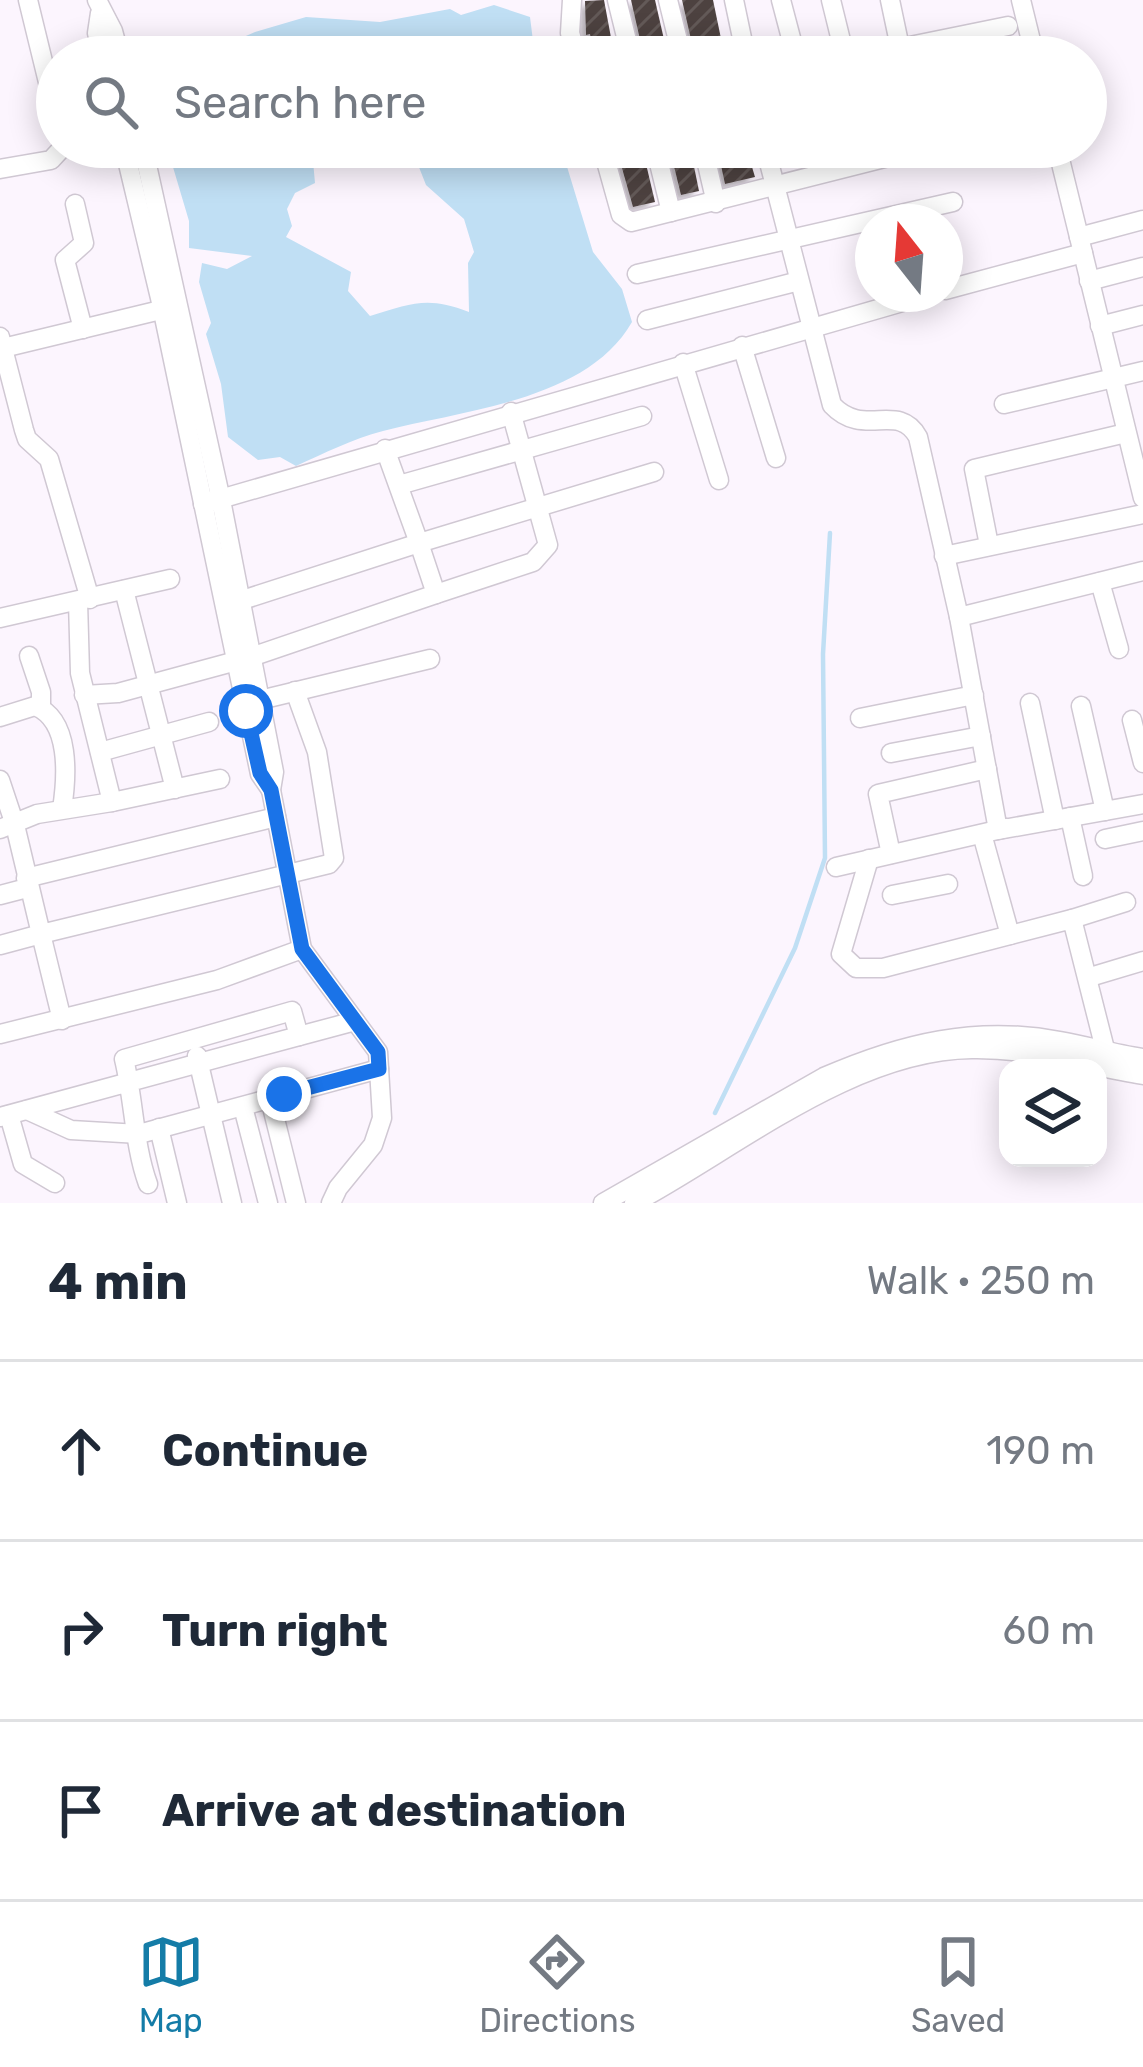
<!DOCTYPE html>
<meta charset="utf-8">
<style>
:root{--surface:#fff;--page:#f6f6f7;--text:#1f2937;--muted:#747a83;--line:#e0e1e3;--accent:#147ca7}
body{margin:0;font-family:Rubik,sans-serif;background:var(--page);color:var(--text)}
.controls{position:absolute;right:36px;bottom:36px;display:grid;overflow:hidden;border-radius:24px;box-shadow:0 6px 30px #0003}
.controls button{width:108px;height:108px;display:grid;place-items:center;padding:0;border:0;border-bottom:3px solid var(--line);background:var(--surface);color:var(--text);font:60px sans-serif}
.compass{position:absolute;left:855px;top:204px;width:108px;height:108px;border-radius:50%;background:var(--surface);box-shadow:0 6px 30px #0003;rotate:343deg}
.stop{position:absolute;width:36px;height:36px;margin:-27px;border:9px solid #1a73e8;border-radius:50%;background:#fff}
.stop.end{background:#1a73e8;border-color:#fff;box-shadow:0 3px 12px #0008}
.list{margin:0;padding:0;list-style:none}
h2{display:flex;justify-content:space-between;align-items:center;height:156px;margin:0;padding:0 48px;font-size:51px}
h2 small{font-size:39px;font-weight:400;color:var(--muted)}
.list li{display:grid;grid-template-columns:78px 1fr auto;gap:36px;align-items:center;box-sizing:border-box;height:180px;padding:0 48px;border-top:3px solid var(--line)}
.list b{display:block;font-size:45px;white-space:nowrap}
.list em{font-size:39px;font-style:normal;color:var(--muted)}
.icon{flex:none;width:66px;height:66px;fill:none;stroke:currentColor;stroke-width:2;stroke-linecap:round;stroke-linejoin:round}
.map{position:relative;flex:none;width:1143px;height:1203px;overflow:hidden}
.search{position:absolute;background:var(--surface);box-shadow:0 6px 30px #0003;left:36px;right:36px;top:36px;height:132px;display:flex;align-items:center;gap:30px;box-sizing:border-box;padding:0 42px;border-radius:66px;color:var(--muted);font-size:45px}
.sheet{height:696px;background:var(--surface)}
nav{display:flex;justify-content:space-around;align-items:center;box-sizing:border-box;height:168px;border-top:3px solid var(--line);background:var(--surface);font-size:33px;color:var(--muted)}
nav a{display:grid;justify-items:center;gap:6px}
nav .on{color:var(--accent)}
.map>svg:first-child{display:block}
.water{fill:#c0dff4}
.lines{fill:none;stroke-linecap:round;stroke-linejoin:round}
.stream{stroke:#c0dff4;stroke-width:4.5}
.building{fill:url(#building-hatch);filter:url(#shadow)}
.minor-casing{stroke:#d0c8d3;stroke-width:21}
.minor{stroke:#fff;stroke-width:18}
.route{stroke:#1a73e8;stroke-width:15}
</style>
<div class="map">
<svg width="1143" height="1203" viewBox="0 0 1143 1203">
<defs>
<pattern id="building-hatch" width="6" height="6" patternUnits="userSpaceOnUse" patternTransform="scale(3)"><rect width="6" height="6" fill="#4e4240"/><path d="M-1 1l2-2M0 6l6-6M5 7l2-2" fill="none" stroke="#645a59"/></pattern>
<filter id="shadow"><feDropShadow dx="-5.5" dy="5.5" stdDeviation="3" flood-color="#0004"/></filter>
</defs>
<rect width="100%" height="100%" fill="#fcf5fe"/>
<g class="water">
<polygon points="494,5 530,17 535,57 198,57 255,32 306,17 380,22 450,9 461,15"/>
<path d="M167,147H357L313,161L315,183L295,193L287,209L292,226L286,237L351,272L348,291L370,316C412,303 428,296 469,312L468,263L474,252L464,219L426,185L411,147H561L593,252L622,289L632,322C587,401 463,410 383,431C352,439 325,453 296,466L280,457L258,460L228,437L221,384L206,334L211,323L199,282L202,263L227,269L252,256L189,248V221Z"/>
</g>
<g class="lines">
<polyline class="stream" points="715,1113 795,948 825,858 823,654 830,533"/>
</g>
<g class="building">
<polygon points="604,0 612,43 617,57 594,57 590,34 586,35 585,1"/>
<polygon points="631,0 655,0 668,57 644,57"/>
<polygon points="682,0 713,0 724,53 695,57"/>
<polygon points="616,147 642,147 655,202 633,207"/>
<polygon points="683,147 690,147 699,191 681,195 670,150"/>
<polygon points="717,147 746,147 755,177 725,184"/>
</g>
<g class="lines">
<defs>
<g id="minor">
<polyline points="28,0 57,119"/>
<polyline points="97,0 113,31 120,57"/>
<polyline points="572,0 570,33 577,57"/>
<polyline points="617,0 631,57"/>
<polyline points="668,0 682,57"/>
<polyline points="734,0 746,57"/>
<polyline points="781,0 796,57"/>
<polyline points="831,0 845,57"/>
<polyline points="890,0 902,57"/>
<polyline points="1021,0 1035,57"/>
<polyline points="100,13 97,33 103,57"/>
<polyline points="900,48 1008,26"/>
<polyline points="124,147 160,298 260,774 271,790"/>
<polyline points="143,147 221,500 274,772 271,790 302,949 378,1052 382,1118 373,1145 338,1188 331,1203"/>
<polyline points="602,147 621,215 631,222 920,149"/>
<polyline points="655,147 671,212"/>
<polyline points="703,147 716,203"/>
<path d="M765,147L832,405C864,439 898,401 918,437L959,617L998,830L1143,804"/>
<polyline points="1057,147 1143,498"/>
<polyline points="0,169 51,160 63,147"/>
<polyline points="75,204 84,243 65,260 83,329"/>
<polyline points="1079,237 1143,220"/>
<polyline points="637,274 953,202"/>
<polyline points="1089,281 1143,267"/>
<polyline points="945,290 1083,253"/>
<polyline points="647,320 799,281"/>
<polyline points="1100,326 1143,315"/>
<polyline points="0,337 24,430 27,439 49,459 90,599"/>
<polyline points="742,346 776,458"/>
<polyline points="3,348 173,307"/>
<polyline points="683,363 719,480"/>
<polyline points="1004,404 1143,371"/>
<polyline points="385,449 419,543 654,472"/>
<polyline points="399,485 642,416"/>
<polyline points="203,504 930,294"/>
<polyline points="989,545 974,469 1126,433"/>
<polyline points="944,556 1143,514"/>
<polyline points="1100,582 1119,649"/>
<polyline points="124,590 175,789"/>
<polyline points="436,594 533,562 548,545 511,412"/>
<polyline points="78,601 80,673 112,802 220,779"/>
<polyline points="959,617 1143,571"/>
<polyline points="0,618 170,579"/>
<polyline points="29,656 41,692 41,706"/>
<polyline points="84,695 118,693 251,657 436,594 419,543 230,604"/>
<polyline points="260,700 430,659"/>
<polyline points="1030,703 1055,820"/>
<polyline points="1081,706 1105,811"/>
<path d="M0,717L35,706C71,720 67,777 62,809"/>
<polyline points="860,718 974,695"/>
<polyline points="1132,720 1143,763"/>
<polyline points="100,752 209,722"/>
<polyline points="891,753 981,736"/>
<polyline points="0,780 15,825 41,934 329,864 334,858 317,752 295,691"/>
<polyline points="1070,817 1083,876"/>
<polyline points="0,829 37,814 112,802"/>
<polyline points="982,834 1010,935"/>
<polyline points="1105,839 1143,831"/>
<polyline points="891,854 878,794 987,769"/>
<polyline points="869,859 841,954 856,968 883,968 1072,919 1106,1053"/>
<polyline points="836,867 1006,828"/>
<polyline points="26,878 276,817"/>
<polyline points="0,895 27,888"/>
<polyline points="892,895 948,884"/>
<polyline points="1072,919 1126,902"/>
<polyline points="0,945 41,934 62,1020"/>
<polyline points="1090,977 1143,961"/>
<polyline points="0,1034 217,980 302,949"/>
<polyline points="299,1036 355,1021"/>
<polyline points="197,1056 232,1203"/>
<polyline points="270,1099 296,1203"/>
<polyline points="243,1107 268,1203"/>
<polyline points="27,1110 71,1130 139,1134 379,1069"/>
<polyline points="9,1115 23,1164 55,1183"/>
<path d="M0,1117L299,1036L292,1011L124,1059C134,1100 134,1146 148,1184"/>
<polyline points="159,1128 177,1203"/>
<path d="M603,1203L824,1077C902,1043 976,1025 1060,1041C1088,1046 1115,1054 1143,1058"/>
<path d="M634,1203C735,1149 853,1050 972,1049C1034,1048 1084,1065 1143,1075"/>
</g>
</defs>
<use href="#minor" class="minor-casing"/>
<use href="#minor" class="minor"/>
</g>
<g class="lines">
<polyline class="route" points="246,711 260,773 271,790 302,949 378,1052 379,1069 284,1094"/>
</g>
</svg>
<div class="controls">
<button><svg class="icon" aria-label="layers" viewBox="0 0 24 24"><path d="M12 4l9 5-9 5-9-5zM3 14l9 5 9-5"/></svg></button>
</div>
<svg class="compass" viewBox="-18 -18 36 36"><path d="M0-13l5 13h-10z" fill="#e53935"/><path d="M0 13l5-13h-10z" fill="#747a83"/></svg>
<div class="stop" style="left:246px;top:711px"></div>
<div class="stop end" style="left:284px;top:1094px"></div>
<div class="search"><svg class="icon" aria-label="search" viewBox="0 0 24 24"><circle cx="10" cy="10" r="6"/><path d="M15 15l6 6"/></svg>Search here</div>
</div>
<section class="sheet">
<h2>4 min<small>Walk · 250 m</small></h2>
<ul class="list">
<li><svg class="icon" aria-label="ahead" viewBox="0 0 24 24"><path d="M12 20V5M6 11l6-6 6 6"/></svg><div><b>Continue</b></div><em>190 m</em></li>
<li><svg class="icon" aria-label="right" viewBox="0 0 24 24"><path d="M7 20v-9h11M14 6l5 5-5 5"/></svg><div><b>Turn right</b></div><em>60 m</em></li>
<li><svg class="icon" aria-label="arrive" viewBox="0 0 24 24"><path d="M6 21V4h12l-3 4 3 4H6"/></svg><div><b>Arrive at destination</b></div></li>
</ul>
</section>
<nav>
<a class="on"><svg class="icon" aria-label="map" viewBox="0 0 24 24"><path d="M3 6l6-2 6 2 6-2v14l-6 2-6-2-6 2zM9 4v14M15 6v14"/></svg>Map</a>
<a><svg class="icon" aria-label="directions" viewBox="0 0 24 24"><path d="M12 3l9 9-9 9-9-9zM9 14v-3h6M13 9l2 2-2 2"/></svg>Directions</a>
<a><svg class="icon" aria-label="saved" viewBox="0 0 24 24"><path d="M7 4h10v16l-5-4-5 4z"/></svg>Saved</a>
</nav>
